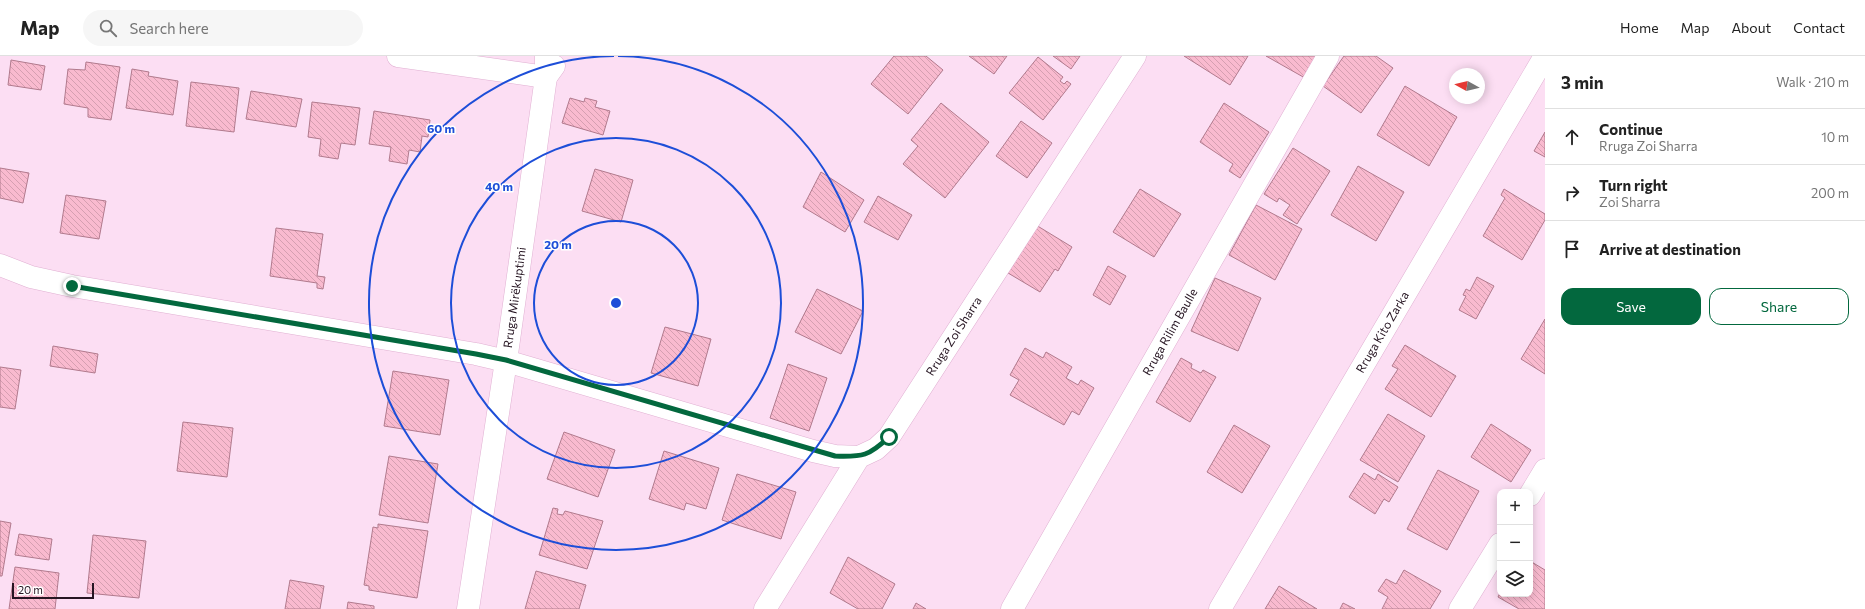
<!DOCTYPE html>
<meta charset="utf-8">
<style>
:root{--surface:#fff;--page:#f6f6f6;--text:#222;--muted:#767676;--line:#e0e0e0;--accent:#03683e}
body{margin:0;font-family:Commissioner,sans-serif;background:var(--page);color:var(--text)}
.controls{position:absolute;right:12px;bottom:12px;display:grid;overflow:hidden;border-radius:8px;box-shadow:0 2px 10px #0003}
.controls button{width:36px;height:36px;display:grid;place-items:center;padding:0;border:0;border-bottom:1px solid var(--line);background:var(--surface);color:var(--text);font:20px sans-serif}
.compass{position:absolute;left:1449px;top:12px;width:36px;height:36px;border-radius:50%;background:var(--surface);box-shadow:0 2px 10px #0003;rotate:278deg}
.scale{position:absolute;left:12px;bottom:10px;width:82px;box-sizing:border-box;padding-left:4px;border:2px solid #261522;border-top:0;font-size:11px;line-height:14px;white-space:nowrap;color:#261522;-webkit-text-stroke:3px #fff;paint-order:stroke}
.stop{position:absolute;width:12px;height:12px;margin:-9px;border:3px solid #03683e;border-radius:50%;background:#fff}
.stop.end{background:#03683e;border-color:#fff;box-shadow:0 1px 4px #0008}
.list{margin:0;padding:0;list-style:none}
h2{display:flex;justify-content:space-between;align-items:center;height:52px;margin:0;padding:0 16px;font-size:17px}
h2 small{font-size:13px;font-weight:400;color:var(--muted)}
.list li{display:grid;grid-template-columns:26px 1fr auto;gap:12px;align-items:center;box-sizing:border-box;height:56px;padding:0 16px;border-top:1px solid var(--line)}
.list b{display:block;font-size:15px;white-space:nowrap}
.list p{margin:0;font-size:13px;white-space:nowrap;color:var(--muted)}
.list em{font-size:13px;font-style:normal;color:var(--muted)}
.actions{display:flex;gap:8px;padding:12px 16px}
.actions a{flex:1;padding:9px 0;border:1px solid var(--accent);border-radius:12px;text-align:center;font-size:14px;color:var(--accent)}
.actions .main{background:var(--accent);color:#fff}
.icon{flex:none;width:22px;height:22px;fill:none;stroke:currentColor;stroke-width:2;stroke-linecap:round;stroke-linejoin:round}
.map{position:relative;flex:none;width:1545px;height:553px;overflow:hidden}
header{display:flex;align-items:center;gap:24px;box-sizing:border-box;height:56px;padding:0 20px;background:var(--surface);border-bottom:1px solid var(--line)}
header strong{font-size:19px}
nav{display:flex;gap:22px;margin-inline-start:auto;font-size:14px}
.search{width:280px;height:36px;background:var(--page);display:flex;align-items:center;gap:10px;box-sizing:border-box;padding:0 14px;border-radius:22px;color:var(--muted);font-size:15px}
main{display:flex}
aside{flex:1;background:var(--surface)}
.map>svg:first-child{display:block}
.building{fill:url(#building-back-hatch);stroke:#b17a8d}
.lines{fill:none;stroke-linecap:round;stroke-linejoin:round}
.minor-casing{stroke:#e0b0d2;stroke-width:23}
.minor{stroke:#fff;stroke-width:22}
.route{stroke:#03683e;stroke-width:5}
.ring{fill:none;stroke:#1d4ed8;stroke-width:2}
.labels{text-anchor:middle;stroke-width:3;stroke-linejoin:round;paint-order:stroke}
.street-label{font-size:12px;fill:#261522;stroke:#fff}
.centre{fill:#1d4ed8;stroke:#fff;stroke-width:2}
.ring-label{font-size:12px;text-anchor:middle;font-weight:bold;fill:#1d4ed8;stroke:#fff;stroke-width:3;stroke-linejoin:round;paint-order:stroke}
</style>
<header>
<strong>Map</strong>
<div class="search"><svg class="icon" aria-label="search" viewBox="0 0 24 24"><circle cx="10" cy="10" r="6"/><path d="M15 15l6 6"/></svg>Search here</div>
<nav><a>Home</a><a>Map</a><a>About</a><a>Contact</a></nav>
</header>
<main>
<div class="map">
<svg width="1545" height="553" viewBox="0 0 1545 553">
<defs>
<pattern id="building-back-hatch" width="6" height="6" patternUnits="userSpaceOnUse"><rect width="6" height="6" fill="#f9bacf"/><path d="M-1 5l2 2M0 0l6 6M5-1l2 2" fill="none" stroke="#d59fb1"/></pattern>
</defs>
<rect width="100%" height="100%" fill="#fcdef3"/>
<g class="building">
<polygon points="894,0 926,0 943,14 908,58 871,28"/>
<polygon points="969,0 1007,0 994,18"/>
<polygon points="1053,0 1080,0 1071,13"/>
<polygon points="1184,0 1248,0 1230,29"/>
<polygon points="1266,0 1317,0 1305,22"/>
<polygon points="1344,0 1376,0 1393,12 1361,57 1323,30"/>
<polygon points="1038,1 1063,21 1060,25 1064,28 1067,25 1071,28 1043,64 1009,37"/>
<polygon points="11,4 45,10 41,34 8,29"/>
<polygon points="86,6 120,11 111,64 88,61 88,52 64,48 68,13 85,14"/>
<polygon points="132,13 149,16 148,20 178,25 173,59 126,52"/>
<polygon points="191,26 239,32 234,76 186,70"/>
<polygon points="1405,30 1457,61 1429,110 1377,79"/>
<polygon points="251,35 302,43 296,71 246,63"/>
<polygon points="570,42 584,46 585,42 597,45 595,51 610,55 603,79 562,67"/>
<polygon points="312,46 360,52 355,89 341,87 338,103 319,100 321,83 308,81"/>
<polygon points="941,47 989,86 945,142 903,108 918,90 911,84"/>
<polygon points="1224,47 1269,76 1240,122 1229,115 1233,108 1200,86"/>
<polygon points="374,55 430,64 428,81 422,80 420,96 409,94 407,108 389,105 391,91 369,88"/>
<polygon points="1021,65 1052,87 1027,122 996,100"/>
<polygon points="1545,76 1545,101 1534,95"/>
<polygon points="1293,92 1330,115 1297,168 1283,159 1290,149 1279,142 1277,146 1264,138"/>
<polygon points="1358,110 1404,136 1376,185 1331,159"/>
<polygon points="0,112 29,117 23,147 0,142"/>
<polygon points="595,113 633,124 621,166 582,155"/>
<polygon points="821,116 864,144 845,176 803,151"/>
<polygon points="1140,133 1181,158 1154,201 1113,176"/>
<polygon points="1504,133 1545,158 1545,164 1522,204 1483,180 1505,142 1501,139"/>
<polygon points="66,139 106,145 99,183 60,177"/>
<polygon points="878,140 912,159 898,184 864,166"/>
<polygon points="1256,149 1302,173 1275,224 1229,199"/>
<polygon points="1031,166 1072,191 1058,215 1055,213 1040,236 1003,214"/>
<polygon points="276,172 323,178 317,220 325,221 323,233 317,232 317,227 270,220"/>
<polygon points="1108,210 1126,220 1110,249 1093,239"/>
<polygon points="1477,221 1494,230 1476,263 1459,254 1466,240 1463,239 1466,233 1470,235"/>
<polygon points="1215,222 1261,242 1238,295 1191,275"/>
<polygon points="817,233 863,255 841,298 795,276"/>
<polygon points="1545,263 1545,318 1521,303"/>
<polygon points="665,271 711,283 698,330 651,317"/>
<polygon points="1405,289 1456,320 1431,361 1385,333 1398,313 1392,310"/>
<polygon points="53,290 98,298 95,317 50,310"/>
<polygon points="1025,292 1043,302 1046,296 1072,311 1066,322 1078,329 1081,324 1094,332 1079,359 1072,355 1064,369 1010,339 1019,324 1010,319"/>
<polygon points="1181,302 1192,308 1191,312 1201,317 1203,314 1216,321 1190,366 1156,346"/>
<polygon points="788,308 827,322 809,375 770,362"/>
<polygon points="0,311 21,314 15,353 0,351"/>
<polygon points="393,315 449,324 440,379 384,370"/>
<polygon points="1388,358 1425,380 1398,426 1360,404"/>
<polygon points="183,366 233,372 227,421 177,415"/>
<polygon points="1491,368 1531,394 1511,426 1471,401"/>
<polygon points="1234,369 1270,390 1242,437 1207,416"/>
<polygon points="564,376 615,394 598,441 547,423"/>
<polygon points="664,395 719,412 706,453 686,447 684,454 649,443"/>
<polygon points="389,400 438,408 428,467 379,459"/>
<polygon points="1438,414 1479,435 1447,494 1407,473"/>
<polygon points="1364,417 1375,424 1378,418 1398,431 1389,446 1384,443 1375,458 1349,441"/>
<polygon points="737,418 796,436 781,483 722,464"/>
<polygon points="553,452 558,453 557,458 563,459 565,455 603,465 587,513 539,499"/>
<polygon points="0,465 11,467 2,520 0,520"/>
<polygon points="378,468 428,475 417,542 369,534 369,530 364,529 373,471 378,472"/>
<polygon points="19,478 52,483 49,504 15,499"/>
<polygon points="93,479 146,485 139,542 87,537"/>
<polygon points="848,501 895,528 882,553 858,553 830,537"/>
<polygon points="1530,505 1545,514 1545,553 1519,553 1498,541 1500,537 1530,538"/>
<polygon points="15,511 59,517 55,553 9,553"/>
<polygon points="1404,514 1441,535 1430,553 1382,553 1388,541 1378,535 1386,523 1396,528"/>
<polygon points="536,515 586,529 579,553 525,553"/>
<polygon points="290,524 324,530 320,553 285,553"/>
<polygon points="1279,530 1317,553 1265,553"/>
<polygon points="348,546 374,550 374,553 347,553"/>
<polygon points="916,547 926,553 913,553"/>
<polygon points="1343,547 1355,553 1340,553"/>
</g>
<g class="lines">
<defs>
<g id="minor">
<polyline points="398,0 546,21 554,10"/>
<polyline points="0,209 31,221 72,230 476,298 506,305 813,395 835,400 859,401"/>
<polyline points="1530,439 1545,414"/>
<path id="s1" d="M468,553L506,305L546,21V0"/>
<path id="s2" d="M765,553L859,401L876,393L889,381L1135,0"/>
<path id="s3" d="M1012,553L1328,0"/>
<path id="s4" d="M1220,553L1545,0"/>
<polyline points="1460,553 1500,488"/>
</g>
</defs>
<use href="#minor" class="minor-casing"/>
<use href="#minor" class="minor"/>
</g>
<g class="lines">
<path class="route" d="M72,230L476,298L506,304L835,400C863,401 869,400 889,381"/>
</g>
<g class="ring">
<circle cx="616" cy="247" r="82"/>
<circle cx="616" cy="247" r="165"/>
<path d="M618 0A247 247 0 1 1 614 0"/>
</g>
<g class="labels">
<g class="street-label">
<text dy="4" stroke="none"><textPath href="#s1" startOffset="315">Rruga Mirëkuptimi</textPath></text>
<text dy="4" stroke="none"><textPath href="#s3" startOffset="319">Rruga Rilim Baulle</textPath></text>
<text dy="4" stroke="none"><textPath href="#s4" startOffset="321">Rruga Kito Zarka</textPath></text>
<text dy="4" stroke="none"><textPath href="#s2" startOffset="335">Rruga Zoi Sharra</textPath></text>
</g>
</g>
<circle cx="616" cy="247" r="6" class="centre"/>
<g class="ring-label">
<text x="441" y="77">60 m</text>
<text x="499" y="135">40 m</text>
<text x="558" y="193">20 m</text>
</g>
</svg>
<div class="controls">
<button>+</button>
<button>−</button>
<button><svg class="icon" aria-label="layers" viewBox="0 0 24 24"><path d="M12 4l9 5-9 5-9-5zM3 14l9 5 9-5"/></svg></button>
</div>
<svg class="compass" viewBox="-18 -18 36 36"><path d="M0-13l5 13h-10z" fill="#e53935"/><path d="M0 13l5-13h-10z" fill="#767676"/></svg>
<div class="scale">20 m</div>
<div class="stop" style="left:889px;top:381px"></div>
<div class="stop end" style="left:72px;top:230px"></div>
</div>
<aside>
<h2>3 min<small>Walk · 210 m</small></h2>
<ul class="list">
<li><svg class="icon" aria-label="ahead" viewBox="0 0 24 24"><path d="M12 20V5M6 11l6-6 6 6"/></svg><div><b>Continue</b><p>Rruga Zoi Sharra</p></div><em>10 m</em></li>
<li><svg class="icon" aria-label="right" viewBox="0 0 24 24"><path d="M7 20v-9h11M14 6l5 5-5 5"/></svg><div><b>Turn right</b><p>Zoi Sharra</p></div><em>200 m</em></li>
<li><svg class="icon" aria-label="arrive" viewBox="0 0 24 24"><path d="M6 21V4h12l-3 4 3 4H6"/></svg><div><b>Arrive at destination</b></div></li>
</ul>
<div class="actions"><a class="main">Save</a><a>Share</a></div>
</aside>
</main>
